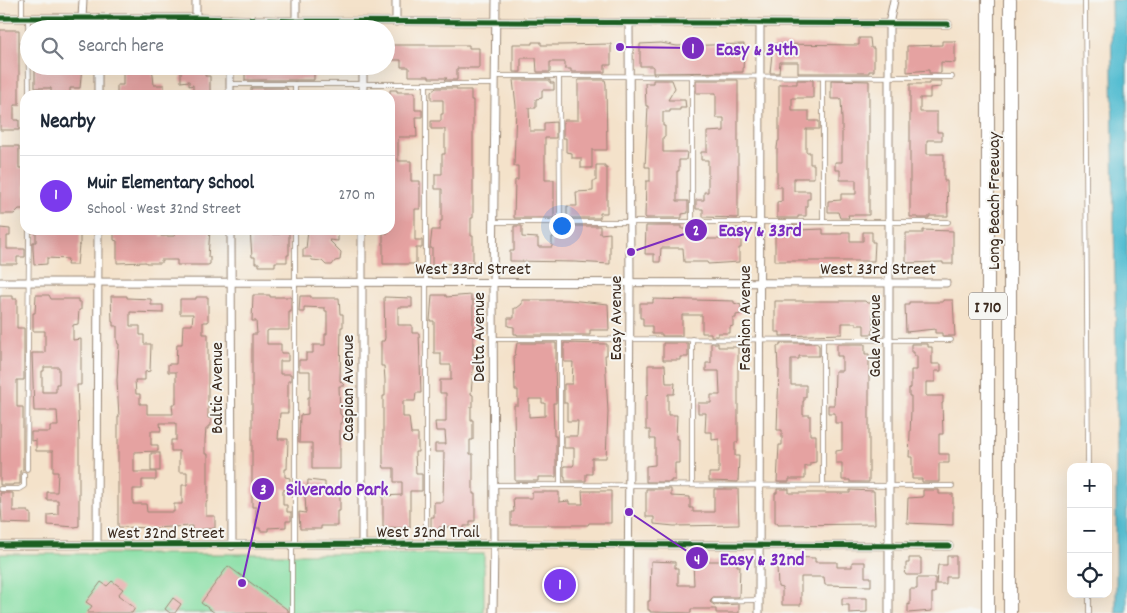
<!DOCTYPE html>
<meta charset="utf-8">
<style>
:root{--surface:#fff;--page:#f6f6f7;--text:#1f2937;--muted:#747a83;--line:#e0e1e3;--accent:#7c3aed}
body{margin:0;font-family:Dekko,sans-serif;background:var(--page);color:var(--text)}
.controls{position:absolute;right:15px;bottom:15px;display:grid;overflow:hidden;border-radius:10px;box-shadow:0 5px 20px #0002}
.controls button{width:45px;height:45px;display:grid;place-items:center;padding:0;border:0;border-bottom:1px solid var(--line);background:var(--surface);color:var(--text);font:25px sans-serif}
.you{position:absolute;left:561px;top:225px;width:18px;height:18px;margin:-12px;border:4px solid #fff;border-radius:50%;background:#1a73e8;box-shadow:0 0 0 8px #1a73e833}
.badge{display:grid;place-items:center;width:32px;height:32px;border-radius:50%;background:var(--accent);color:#fff;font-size:16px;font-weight:700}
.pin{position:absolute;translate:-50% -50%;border:2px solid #fff;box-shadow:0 1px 5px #0006}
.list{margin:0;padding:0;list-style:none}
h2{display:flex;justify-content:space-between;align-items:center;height:65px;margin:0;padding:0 20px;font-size:21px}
h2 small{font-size:16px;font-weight:400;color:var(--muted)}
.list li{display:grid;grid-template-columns:32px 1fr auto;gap:15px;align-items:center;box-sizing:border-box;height:80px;padding:0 20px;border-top:1px solid var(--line)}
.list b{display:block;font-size:19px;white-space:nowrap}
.list p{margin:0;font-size:16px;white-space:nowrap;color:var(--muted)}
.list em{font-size:16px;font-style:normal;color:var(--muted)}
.icon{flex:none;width:28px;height:28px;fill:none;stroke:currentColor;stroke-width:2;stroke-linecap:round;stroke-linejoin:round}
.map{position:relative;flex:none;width:1127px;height:613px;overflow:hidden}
.search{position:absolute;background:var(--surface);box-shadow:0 5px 20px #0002;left:20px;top:20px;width:375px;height:55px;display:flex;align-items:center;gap:12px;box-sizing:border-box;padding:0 18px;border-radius:28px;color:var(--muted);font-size:19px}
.panel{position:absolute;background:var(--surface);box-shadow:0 5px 20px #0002;left:20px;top:90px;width:375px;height:145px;border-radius:15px}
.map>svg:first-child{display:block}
.green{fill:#85dea3;stroke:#608460}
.water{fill:#54bdd1;stroke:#487478}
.building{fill:#e5a2a1;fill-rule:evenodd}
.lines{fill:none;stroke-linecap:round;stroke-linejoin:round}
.lane-casing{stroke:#988674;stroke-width:5.5}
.street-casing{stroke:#988674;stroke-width:9}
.highway-casing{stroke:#988674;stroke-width:14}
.lane{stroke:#fff;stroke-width:4}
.street{stroke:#fff;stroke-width:7}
.highway{stroke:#fff;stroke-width:12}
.cycleway-casing{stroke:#f6f6f2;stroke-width:8}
.cycleway{stroke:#1b5e20;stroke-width:5}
.labels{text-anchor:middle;stroke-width:4;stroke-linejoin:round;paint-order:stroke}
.shield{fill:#f6f6f2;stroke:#73675e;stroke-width:1}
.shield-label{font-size:16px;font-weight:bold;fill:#3b2a1e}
.street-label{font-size:18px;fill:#3b2a1e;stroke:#f6f6f2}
.leader{fill:none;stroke:#7b2cbf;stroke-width:2}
.callout-dot{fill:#7b2cbf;stroke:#f6f6f2;stroke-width:2}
.mark-label{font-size:15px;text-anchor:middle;font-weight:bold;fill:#fff}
.callout-label{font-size:19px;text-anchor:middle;font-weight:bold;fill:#7b2cbf;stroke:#f6f6f2;stroke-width:4;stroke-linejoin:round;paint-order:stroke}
</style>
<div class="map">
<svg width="1127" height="613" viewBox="0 0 1127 613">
<rect width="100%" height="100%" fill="#f6f6f2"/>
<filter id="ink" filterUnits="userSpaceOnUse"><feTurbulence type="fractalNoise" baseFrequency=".02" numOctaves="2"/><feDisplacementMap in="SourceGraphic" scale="10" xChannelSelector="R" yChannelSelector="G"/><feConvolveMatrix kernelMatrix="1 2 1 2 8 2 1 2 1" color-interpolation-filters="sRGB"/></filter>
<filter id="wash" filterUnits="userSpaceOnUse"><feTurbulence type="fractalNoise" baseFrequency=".0096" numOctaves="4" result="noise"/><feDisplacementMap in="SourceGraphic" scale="20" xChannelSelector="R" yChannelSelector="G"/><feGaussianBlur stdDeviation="1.12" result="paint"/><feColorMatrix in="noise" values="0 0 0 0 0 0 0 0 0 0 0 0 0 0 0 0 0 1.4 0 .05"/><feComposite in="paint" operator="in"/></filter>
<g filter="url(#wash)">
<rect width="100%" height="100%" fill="#f4e2ca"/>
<rect class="green" x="0" y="554" width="484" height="59"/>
<polygon class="water" points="1111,0 1127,0 1127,613 1116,613 1116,352"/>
<g id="blocks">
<g class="building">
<polygon points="0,30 19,30 19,105 14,105 14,120 19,120 19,130 0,130"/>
<polygon points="859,38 870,38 871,48 874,48 874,71 869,71 869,73 798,73 798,62 780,62 779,73 770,73 773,44 859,45"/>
<polygon points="942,41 955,41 955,63 941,62 941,73 929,73 929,70 907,72 907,46 942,45"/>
<polygon points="532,42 541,42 541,45 561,45 611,44 611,65 605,65 605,72 571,72 571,69 565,69 565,62 550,62 550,72 537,72 536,58 521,58 521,72 513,72 513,44 532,44"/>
<polygon points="661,43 677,46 744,44 743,72 653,73 653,66 640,66 640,44"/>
<polygon points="386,45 469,45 469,48 479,48 479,68 457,68 457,80 444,80 447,78 429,78 429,76 409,76 409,67 401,67 401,60 386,60"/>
<polygon points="35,66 82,66 80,88 70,88 70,95 51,95 51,88 35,88"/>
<polygon points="123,66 152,66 154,85 164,85 164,95 117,95 117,85 123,85"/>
<polygon points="181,66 189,66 189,71 205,71 205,76 210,76 210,95 196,95 196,92 193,92 193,85 189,86 189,81 181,82"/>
<polygon points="257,66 285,66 285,71 314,71 314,80 245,80 245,69 257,69"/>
<polygon points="513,80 550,80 550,83 554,83 554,90 542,90 542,98 536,99 536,108 529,108 530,131 544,131 544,123 556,122 556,138 545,138 545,180 554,180 554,218 514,218 515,180 518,180 518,166 514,166 516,106"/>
<polygon points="578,80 605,80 606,84 607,150 592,150 592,168 581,168 581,158 572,158 572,153 566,152 566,138 563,138 563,122 564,120 578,120"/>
<polygon points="653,80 672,80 675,88 668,100 685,100 686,108 680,108 680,110 670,110 670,112 663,112 663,126 665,126 665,137 663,137 663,152 687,152 686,160 679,160 679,171 677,171 677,201 688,201 688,213 682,214 682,218 646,218 645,217 646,181 650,181 650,167 645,167 648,106 646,106 645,83 653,83"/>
<polygon points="696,80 738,80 738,218 703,217 703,209 696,209 696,200 704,200 704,192 708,192 708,160 701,160 701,152 707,152 707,132 724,131 724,118 716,118 716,93 696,93"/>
<polygon points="797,80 813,80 813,98 792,98 792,111 809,111 809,121 819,121 819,129 806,129 806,152 810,152 810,164 814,164 814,178 794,178 794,191 810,191 810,199 807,199 807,206 806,206 806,216 798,216 798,218 777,218 777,202 782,201 782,187 777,187 777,148 778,141 779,141 779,84 797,84"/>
<polygon points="831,80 869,81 869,215 848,215 849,218 840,218 838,212 828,212 828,201 841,200 841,194 856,194 856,180 840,180 840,170 835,170 835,162 842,162 842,120 841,99 831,99"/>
<polygon points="929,81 941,81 941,87 930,88 930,98 920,98 920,112 937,112 937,132 942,132 942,140 927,140 927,154 944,154 944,181 947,181 948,216 929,216 929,218 918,218 918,217 910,217 910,84 929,84"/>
<polygon points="251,88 287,88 288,95 251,95"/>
<polygon points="436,88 457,88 457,90 471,90 471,100 473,100 473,218 471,218 471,236 473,236 473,263 444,264 444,267 432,267 432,248 430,248 432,230 440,230 440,221 442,221 442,189 435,189 435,174 442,174 442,154 445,154 445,129 431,129 431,121 441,121 441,114 443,114 443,100 431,100 431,92"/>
<polygon points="390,90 397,90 397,92 415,92 415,110 422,110 422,117 416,117 417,137 399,137 398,140 398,161 411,161 411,181 420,181 420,209 415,209 415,240 422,240 422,248 416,248 416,263 413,264 383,264 383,233 388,233 388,231 390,231"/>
<polygon points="0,146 19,146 19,168 25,168 25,209 19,209 14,214 0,214"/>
<polygon points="596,165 605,165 605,168 607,168 607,213 600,213 600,218 567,218 567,206 577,206 576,192 593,191 593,181 596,181"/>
<polygon points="514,226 522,226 522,237 538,238 538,247 552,247 552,237 561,237 561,233 567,233 567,226 600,226 600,234 610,233 610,264 575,262 510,261 510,251 514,251"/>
<polygon points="646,226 682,226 682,229 690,229 690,236 696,236 696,239 732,239 732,228 741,228 741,248 739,248 739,262 708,264 707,262 684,262 683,248 661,248 660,262 654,262 654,254 645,254"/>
<polygon points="777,226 798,226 798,230 823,229 823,234 842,234 842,232 850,232 850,241 863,241 863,232 872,232 872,242 875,242 874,261 775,261 775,227"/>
<polygon points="0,228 10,229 10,236 7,236 7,249 25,249 25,257 17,257 17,264 0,264"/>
<polygon points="70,230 80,231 80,245 79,245 77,265 67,265 68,259 47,258 47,264 34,265 33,249 33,242 36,242 36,231"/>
<polygon points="116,230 161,230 161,236 175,236 175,230 210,230 208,257 210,257 210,264 208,265 177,265 177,260 161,260 161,263 146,263 146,262 117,263 117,241 114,240 114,233 116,233"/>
<polygon points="250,230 257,230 257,234 280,234 281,230 289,230 289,255 287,255 287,262 275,262 275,266 259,266 259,263 255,263 255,257 252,257"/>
<polygon points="308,230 335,230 335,233 338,233 338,241 329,240 341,252 340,260 335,261 332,265 326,265 322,261 312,260 311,257 303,257 303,249 306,249"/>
<polygon points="923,230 953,231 953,264 943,264 943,262 906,263 906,233 923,233"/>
<path d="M36,295H49L51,299H78V302H81V310H79L78,324L73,325V340L81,339V385H77L79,435V526L75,527L48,525V515L58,514V500H47V492H57L58,472H53V451H36V440L31,441V432H50V426H58L57,411H34L32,353H45V331H33V313H35ZM44,367H59V384H56V392H42V371H44Z"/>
<polygon points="253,295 270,295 270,297 291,297 291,312 289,312 289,330 269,330 267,331 267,344 281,344 281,353 288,353 288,361 280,361 280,374 291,374 291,381 288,381 288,413 280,413 278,439 288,439 287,469 285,469 285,477 290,478 290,489 283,490 283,505 287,505 287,512 291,512 291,521 286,521 286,527 268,528 268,531 260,531 260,528 256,528 256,507 252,507 252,334 257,334 256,321 252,321"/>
<polygon points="432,295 446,295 446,297 471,295 471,300 473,300 473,370 471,394 473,395 473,406 471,406 471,420 473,420 473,440 470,440 470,454 473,454 473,494 475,494 475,521 470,521 470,526 464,526 464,532 454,532 454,527 439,527 439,532 431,532 431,517 434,517 434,502 443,502 444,452 435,452 435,444 446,444 445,431 436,431 435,422 446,422 446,393 440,393 440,380 451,380 451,365 441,365 441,353 434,353 434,321 430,321"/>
<polygon points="0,296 13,296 13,299 17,299 17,328 24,328 24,380 17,380 17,407 23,407 23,470 20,471 20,484 13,484 13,485 0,485"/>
<path d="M111,296H127V298L151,299V305H163V313L130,312V326H140V335H144V344H151L150,371L145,372V380H135L136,394H140V404H147V414H173L172,404H176V372H168V364H176L177,344H182L183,325H192L193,314H180V299H196V297H208V322H203V334H208V418H211V426H208V429H206L205,440V454H208V500L206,503V516H215V528L192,530V526L152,528L119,527L118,526V417H119L117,380L119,344H118L117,340V326H113V322H112ZM160,423H176V440H171V451H179V472H187V485H182V504H174V512H147L146,504H133V489H142V480H156V472H134V452L158,451V445H151V431H161Z"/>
<polygon points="300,296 311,296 311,298 339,298 340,314 343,314 343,327 341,327 340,381 345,386 339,386 340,414 342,416 342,423 340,423 340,469 312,469 312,443 299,443 300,415 308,414 308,397 310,397 310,371 299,371 299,360 306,360 306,353 313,353 313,345 325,345 325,334 327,334 327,311 325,311 325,308 304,307 304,312 299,312"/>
<polygon points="384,297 412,298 412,307 398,307 398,325 412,325 412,333 419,333 421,393 416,393 415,401 403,401 403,417 409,417 411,434 418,434 418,452 415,452 416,474 422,474 422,491 410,491 410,528 383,527 383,496 402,495 402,482 394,482 394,468 384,468 383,463 383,396 385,396 385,380 384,366 381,366 381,341 384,341 385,338"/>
<polygon points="653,299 734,301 734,303 741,305 741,314 736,315 736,318 733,318 733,326 730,327 730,333 718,333 718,336 711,336 711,333 702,333 702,315 682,315 682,336 662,336 662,334 652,334 652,326 643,326 643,318 640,318 640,303 653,303"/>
<polygon points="522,300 569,300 608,304 609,330 590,330 590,335 517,335 517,334 514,334 514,327 508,326 508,318 514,318 514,308 517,308 522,304"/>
<polygon points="943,300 953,300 955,336 942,336 942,333 935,333 935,329 906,332 905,305 909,305 909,302 943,302"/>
<polygon points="775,301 865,301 867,303 873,303 873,334 864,334 864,325 856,325 856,323 842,323 842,334 780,336 780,332 775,332"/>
<path d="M517,343H556V363H555L556,403H553L554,433V436H556V477H538V481H515L514,405H518V390H515L514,355H515ZM529,399H542V403H545V416L529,417Z"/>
<polygon points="564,343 607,344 607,355 605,355 608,412 606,458 592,458 592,474 586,474 586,481 565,481 565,477 564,477 564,466 573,466 574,464 574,448 564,448 564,436 577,436 578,421 567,421 567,403 564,403 564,384 572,384 573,362 564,362"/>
<polygon points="663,343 688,343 688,357 680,357 680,360 663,360"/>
<polygon points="711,343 718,343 718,347 738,347 738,442 735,442 735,456 739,456 738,482 709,481 709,473 719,473 719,439 712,440 712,432 705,432 706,413 698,413 698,403 711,403 711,395 720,395 719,371 706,371 706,363 711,363"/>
<polygon points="780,343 817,343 819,346 819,356 799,356 799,359 791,359 791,385 806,385 806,397 804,397 804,401 803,401 803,415 810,415 810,435 816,435 816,462 810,463 810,466 805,466 805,479 789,479 789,482 777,482 779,445 782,445 782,430 777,430 779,370 778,370 777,346 780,346"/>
<polygon points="837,344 865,344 865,354 869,354 869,482 850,482 850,480 842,480 842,463 836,463 836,451 842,450 842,423 835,423 835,413 828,413 828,405 834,405 835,371 842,371 842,356 837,356"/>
<polygon points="911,344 928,344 928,347 932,347 932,364 941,364 941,371 935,371 935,382 926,382 926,396 943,396 943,403 942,403 943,434 939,434 939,454 949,454 949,463 939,463 939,482 922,482 922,479 912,479 912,457 909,457 911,411 911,396 909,396 909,388 911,388 911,370 917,370 917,356 914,356 914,352 911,352"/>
<polygon points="648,365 665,365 666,383 675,383 674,394 668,394 668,415 677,415 676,439 679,439 679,463 675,463 675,480 671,480 671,482 646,482 646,466 655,465 655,439 650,439 650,430 646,430 646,396 648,394"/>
<rect x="151" y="453" width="9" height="18"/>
<polygon points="308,480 325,482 325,495 340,495 340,511 337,511 337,526 321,526 321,529 300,529 299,512 306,513 305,495 307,495"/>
<polygon points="646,489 671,489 671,496 690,497 690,508 693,508 693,512 714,512 714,489 738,489 739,525 674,526 654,524 654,517 646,517"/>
<polygon points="777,489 789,489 789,493 850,493 850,490 874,491 875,524 778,525 778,523 775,523 775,493 777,493"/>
<polygon points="923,490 939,490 939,494 953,494 953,525 907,523 908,498 923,497"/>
<polygon points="582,491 611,491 611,523 589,523 588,525 511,525 511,512 514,512 513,498 532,498 532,492 559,492 559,502 569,501 569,504 583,504"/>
<polygon points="0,493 13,493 13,511 28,511 28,513 31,513 31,524 2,523"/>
<polygon points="947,556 956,556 956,577 946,577 946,584 936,584 938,565 947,565"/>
<polygon points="785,557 815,558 815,562 837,562 837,567 852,567 852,562 865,562 865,577 871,577 871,586 825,585 824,577 801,577 801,605 782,605 782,588 778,587 777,566 784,566"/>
<polygon points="909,558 921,558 921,575 906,575 904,572 906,570 906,563 909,563"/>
<polygon points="651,561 675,562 675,568 678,568 678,585 694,585 693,561 737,561 737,566 740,566 739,597 713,597 710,602 714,605 739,604 739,613 716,613 716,609 691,609 691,613 650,612 650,610 648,610 648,601 650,601"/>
<polygon points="228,566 288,610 288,613 215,613 201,603"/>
<polygon points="917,578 935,578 935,593 932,593 932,611 908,613 908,604 910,605 910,589 917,589"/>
<polygon points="112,581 123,589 118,595 135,608 132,613 87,613 92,606 86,602 101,582 107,586"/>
<polygon points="173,598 181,604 175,613 170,613 165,609"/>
<polygon points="842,598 867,598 867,612 849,613 849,605 842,605"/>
</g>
</g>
</g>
<g filter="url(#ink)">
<use href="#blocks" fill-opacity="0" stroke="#988674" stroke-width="1"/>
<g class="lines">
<defs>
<g id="lane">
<polyline points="22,0 22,18"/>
<polyline points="1085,0 1088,467"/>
<polyline points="28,18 29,95"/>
<polyline points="495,76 952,77"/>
<polyline points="559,76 560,222"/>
<polyline points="692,76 692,222"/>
<polyline points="823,77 823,222"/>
<polyline points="230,84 495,84"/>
<polyline points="295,84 295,95"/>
<polyline points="426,84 426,544"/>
<polyline points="494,222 948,222"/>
<polyline points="295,230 295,545"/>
<polyline points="493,339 951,340"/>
<polyline points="560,339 560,485"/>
<polyline points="692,339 692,485"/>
<polyline points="823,340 823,485"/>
<polyline points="27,469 29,230"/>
<polyline points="494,485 952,486"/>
<polyline points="0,489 19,489 24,486 24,474"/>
<polyline points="1089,594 1089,613"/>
<polyline points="714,601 759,600"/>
<polyline points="292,613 292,545"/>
</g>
<g id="street">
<polyline points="0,18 196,18 296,21 948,24"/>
<polyline points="82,18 83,0"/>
<polyline points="196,18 196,0"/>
<polyline points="230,19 230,29"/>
<polyline points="296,21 296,0"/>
<polyline points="396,22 396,0"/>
<polyline points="97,29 98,18"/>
<polyline points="98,66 98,95"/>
<polyline points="230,66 230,95"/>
<polyline points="363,95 363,66"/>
<polyline points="231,230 232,546"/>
<polyline points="362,230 362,545"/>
<polyline points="0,282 946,283"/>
<polyline points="0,545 494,544 949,546"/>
<polyline points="97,545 98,230"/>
<polyline points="493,613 494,544 493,283 496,0"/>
<polyline points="628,613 630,283 629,23"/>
<polyline points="759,613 760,23"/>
<polyline points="889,613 889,24 894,0"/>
</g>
<g id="highway">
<polyline points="988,0 988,613"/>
<polyline points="1010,613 1010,0"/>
</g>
</defs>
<use href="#lane" class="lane-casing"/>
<use href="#street" class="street-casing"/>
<use href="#highway" class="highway-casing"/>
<use href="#lane" class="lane"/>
<use href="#street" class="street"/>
<use href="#highway" class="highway"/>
<defs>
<g id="cycleway">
<polyline points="0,18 196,18 296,21 948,24"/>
<polyline points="0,545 494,544 949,546"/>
</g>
</defs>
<use href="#cycleway" class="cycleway-casing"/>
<use href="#cycleway" class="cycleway"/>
</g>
</g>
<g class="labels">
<rect class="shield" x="969" y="292.5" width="38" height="27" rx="4"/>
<g class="shield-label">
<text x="988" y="312">I 710</text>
</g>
<g class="street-label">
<text transform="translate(993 201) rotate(-90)" y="6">Long Beach Freeway</text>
<text x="473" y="274">West 33rd Street</text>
<text x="878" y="274">West 33rd Street</text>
<text transform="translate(615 318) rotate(-90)" y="6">Easy Avenue</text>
<text transform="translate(744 318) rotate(-90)" y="6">Fashion Avenue</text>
<text transform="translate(874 336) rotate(-90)" y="6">Gale Avenue</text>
<text transform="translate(478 337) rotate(-90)" y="6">Delta Avenue</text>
<text transform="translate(216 388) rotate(-90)" y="6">Baltic Avenue</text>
<text transform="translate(347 388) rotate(-90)" y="6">Caspian Avenue</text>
<text x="428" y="537">West 32nd Trail</text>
<text x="166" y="538">West 32nd Street</text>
</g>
</g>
<path class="leader" d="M620 47L693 48M631 252L696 230M242 583L263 489M629 512L697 558"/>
<g class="callout-dot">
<circle cx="620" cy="47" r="5"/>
<circle cx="631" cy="252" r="5"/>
<circle cx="242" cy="583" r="5"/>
<circle cx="629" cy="512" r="5"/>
<circle cx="693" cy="48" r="12"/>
<circle cx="696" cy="230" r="12"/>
<circle cx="263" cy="489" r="12"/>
<circle cx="697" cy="558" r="12"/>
</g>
<g class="mark-label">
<text x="693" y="53">1</text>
<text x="696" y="235">2</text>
<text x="263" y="494">3</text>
<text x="697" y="564">4</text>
</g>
<g class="callout-label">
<text x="757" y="55">Easy &amp; 34th</text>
<text x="760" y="236">Easy &amp; 33rd</text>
<text x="337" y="495">Silverado Park</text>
<text x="762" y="565">Easy &amp; 32nd</text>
</g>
</svg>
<div class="controls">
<button>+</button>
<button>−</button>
<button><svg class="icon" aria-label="locate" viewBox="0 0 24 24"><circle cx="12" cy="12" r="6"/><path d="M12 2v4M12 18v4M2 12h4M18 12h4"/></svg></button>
</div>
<div class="you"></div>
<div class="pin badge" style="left:560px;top:585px">1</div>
<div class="search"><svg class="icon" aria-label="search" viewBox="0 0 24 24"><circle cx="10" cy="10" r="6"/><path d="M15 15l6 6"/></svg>Search here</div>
<section class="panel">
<h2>Nearby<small></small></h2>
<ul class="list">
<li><span class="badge">1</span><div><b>Muir Elementary School</b><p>School · West 32nd Street</p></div><em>270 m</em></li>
</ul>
</section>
</div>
